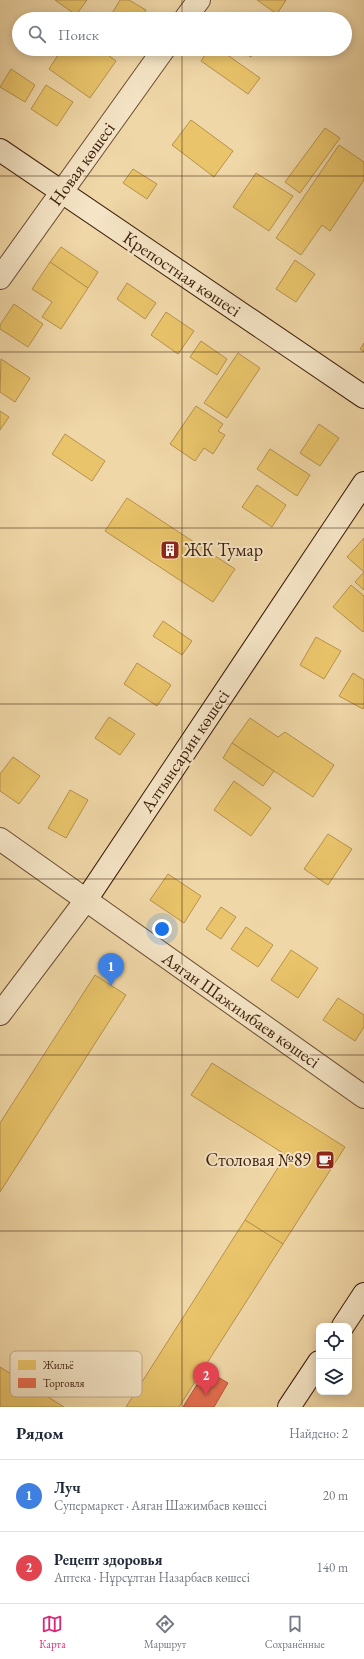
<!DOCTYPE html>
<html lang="ru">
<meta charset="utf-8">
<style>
:root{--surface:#fff;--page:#f2f2f3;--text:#1f2937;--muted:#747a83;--line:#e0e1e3;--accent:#db2777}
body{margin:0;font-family:"EB Garamond",serif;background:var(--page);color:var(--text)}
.controls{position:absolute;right:12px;bottom:12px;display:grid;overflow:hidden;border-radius:8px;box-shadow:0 2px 10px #0003}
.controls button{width:36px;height:36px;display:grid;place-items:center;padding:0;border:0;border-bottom:1px solid var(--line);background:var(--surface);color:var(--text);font:20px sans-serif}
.you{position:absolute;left:162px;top:929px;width:14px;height:14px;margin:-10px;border:3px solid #fff;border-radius:50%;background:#1a73e8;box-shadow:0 0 0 6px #1a73e833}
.badge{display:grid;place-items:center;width:26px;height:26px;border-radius:50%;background:var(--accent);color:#fff;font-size:13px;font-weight:700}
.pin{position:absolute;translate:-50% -33px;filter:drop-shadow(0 1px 2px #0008)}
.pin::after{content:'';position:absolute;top:21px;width:14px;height:12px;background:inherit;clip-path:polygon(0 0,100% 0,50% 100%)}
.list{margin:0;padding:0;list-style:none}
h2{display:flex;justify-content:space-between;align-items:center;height:52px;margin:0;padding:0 16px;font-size:17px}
h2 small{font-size:13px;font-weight:400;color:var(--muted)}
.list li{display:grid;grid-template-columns:26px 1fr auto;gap:12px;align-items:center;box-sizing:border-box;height:72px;padding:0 16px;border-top:1px solid var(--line)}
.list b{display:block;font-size:15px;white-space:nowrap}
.list p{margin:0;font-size:13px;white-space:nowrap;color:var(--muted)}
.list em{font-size:13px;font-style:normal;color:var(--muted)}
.icon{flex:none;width:22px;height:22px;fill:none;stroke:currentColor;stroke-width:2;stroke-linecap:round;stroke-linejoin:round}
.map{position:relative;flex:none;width:364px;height:1407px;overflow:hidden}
.search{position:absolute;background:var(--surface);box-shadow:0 2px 10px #0003;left:12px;right:12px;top:12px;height:44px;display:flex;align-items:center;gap:10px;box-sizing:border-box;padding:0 14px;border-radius:22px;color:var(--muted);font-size:15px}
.sheet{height:196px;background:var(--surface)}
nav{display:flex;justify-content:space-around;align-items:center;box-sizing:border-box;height:56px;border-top:1px solid var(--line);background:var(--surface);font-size:11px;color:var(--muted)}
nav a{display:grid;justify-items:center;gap:2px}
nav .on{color:var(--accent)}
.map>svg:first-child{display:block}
.homes{fill:#e9c46a;stroke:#b5924e}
.shops{fill:#e76f51;stroke:#b4573c}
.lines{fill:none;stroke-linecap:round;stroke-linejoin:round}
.street-casing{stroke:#694c32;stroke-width:24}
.secondary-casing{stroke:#3c1e0b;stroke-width:24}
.street{stroke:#f5e5c6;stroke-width:22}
.secondary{stroke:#f5e5c6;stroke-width:22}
.grid{fill:none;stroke:#3c1e0b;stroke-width:1;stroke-opacity:0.55}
.labels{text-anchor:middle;stroke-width:4;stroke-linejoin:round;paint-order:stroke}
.street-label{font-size:18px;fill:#3c1e0b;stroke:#f5e5c6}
.poi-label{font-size:18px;fill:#3c1e0b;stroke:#f5e5c6;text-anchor:start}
.key{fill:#f5e5c6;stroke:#bea98e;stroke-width:1}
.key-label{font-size:11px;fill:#3c1e0b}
</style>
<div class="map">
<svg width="364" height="1407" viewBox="0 0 364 1407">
<rect width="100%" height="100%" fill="#f0d7a7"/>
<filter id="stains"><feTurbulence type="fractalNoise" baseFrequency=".005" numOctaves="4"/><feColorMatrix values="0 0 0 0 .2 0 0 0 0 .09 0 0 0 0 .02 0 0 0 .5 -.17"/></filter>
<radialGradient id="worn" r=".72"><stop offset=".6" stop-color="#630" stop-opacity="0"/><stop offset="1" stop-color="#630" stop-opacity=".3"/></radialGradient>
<g class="homes">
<polygon points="55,0 87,0 76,15"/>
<polygon points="120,0 129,0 146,10 140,19 116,19 111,15"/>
<polygon points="257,0 286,0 277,14"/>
<polygon points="236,13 245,19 232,19"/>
<polygon points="62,49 100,49 116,61 90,98 49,69"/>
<polygon points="209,49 219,49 260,78 248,94 201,61"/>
<polygon points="238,49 256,49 251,57"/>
<polygon points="11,69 35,85 25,102 0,87"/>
<polygon points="46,85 73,102 57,126 31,109"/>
<polygon points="191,120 233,151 214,177 172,145"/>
<polygon points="325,128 340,138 300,193 285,182"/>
<polygon points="339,145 364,162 364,180 330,231 322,225 301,255 276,238"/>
<polygon points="133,169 157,184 147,199 123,183"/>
<polygon points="256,173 293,196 269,231 233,207"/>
<polygon points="61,247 98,272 88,288 50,262"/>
<polygon points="295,260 315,274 296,302 276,289"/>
<polygon points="50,262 88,288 61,329 42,317 52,302 32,289"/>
<polygon points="127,283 156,303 145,319 117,299"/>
<polygon points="14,304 43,324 28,347 0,329 0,325"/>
<polygon points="166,312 194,331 178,354 151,335"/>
<polygon points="201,341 227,359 217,375 190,357"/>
<polygon points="364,343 364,352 360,349"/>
<polygon points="238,353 260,368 227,418 204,403"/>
<polygon points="1,359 30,378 15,402 0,392"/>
<polygon points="196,406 223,424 218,431 225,435 213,454 204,448 195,461 170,444"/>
<polygon points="0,411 9,417 0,430"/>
<polygon points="319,424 339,438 320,466 300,453"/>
<polygon points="65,434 105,461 92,481 52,454"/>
<polygon points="270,449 310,475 297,496 257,469"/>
<polygon points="257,485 286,505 272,527 242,507"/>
<polygon points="127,498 235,569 213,602 105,531"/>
<polygon points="364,538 364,590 355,582 364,572 347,557"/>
<polygon points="351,585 364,596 364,630 363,632 333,607"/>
<polygon points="163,621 192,641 182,655 153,636"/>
<polygon points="316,637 341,651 324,679 300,665"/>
<polygon points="137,663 171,685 157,706 124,684"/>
<polygon points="353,673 364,680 364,706 363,709 339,696"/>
<polygon points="109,717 135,734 120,755 95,738"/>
<polygon points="250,718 278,737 285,732 334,765 313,797 232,743"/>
<polygon points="232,743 274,771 263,786 223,758"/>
<polygon points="13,757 40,776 19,804 0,791 0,774"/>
<polygon points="234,781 271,808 251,836 214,810"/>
<polygon points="70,790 88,800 66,838 48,828"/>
<polygon points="328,834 352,849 328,885 304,869"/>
<polygon points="168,874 201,896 184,923 150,900"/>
<polygon points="221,907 236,917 221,939 206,929"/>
<polygon points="246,927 273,945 258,967 231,949"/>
<polygon points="291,950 318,968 298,998 271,980"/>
<polygon points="95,975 126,995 0,1192 0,1123"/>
<polygon points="338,998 364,1015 364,1027 355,1041 323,1020"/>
<polygon points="212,1063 345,1147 283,1244 245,1220 286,1155 191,1095"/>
<polygon points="245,1220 283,1244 179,1407 126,1407"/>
<polygon points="0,1367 64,1407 0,1407"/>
</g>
<polygon class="shops" points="206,1370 228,1383 214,1407 183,1407"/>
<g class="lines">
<defs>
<g id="street">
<polyline points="185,19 199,0"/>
<polyline points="0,278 164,49"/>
<polyline points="0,839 364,1097"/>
<polyline points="0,1014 86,900"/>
</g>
<g id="secondary">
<polyline points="0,150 364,397"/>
<polyline points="86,900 364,483"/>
<polyline points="343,1326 364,1294"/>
<polyline points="289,1407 319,1362"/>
</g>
</defs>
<use href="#street" class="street-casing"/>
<use href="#secondary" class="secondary-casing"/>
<use href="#street" class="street"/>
<use href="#secondary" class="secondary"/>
</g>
<path class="grid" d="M182,0V19M182,49V1407M0,176H364M0,352H364M0,528H364M0,704H364M0,879H364M0,1055H364M0,1231H364"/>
<defs>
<symbol id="building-square" viewBox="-11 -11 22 22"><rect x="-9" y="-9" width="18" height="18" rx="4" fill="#8f2418" stroke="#f5e5c6"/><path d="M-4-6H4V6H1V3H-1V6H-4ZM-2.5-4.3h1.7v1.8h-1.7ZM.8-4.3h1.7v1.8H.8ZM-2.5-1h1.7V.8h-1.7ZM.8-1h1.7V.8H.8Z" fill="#fff"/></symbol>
<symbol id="cafe-square" viewBox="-11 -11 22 22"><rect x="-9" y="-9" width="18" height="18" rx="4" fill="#8f2418" stroke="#f5e5c6"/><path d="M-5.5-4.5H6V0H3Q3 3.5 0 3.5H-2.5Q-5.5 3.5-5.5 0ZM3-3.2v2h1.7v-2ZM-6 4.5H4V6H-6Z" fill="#fff"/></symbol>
</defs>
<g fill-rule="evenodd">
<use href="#building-square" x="159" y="539" width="22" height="22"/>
<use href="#cafe-square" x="314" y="1149" width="22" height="22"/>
</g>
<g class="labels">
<g class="street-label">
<text transform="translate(82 164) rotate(-54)" y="6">Новая көшесі</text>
<text transform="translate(182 274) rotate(34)" y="6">Крепостная көшесі</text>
<text transform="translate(185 751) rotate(-56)" y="6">Алтынсарин көшесі</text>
<text transform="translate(241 1010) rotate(35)" y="6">Аяган Шажимбаев көшесі</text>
</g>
<g class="poi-label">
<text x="184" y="556">ЖК Тумар</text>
<text x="311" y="1166" text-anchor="end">Столовая №89</text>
</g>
</g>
<rect x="10" y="1351" width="132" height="46" rx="6" class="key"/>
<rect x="18" y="1360" width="18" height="10" fill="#e9c46a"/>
<rect x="18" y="1378" width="18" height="10" fill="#e76f51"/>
<g class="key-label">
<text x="43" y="1369">Жильё</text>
<text x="43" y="1387">Торговля</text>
</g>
<rect width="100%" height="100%" filter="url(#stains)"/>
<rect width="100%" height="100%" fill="url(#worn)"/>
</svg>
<div class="controls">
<button><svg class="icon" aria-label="locate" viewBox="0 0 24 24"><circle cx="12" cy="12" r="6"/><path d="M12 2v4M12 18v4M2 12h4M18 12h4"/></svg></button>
<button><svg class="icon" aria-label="layers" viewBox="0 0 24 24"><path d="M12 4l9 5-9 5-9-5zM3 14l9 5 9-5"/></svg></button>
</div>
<div class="you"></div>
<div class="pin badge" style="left:111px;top:986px;background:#3f7fe0">1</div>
<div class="pin badge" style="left:206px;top:1395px;background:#e0444e">2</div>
<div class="search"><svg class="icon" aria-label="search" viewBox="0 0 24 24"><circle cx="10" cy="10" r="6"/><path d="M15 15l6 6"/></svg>Поиск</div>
</div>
<section class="sheet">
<h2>Рядом<small>Найдено: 2</small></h2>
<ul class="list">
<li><span class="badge" style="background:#3f7fe0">1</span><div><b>Луч</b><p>Супермаркет · Аяган Шажимбаев көшесі</p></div><em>20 m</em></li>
<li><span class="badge" style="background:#e0444e">2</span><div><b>Рецепт здоровья</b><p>Аптека · Нұрсұлтан Назарбаев көшесі</p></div><em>140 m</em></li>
</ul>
</section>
<nav>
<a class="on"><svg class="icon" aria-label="map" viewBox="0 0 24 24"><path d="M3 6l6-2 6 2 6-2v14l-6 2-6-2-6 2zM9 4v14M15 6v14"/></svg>Карта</a>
<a><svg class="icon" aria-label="directions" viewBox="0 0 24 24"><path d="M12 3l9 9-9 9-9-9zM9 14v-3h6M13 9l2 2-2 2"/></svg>Маршрут</a>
<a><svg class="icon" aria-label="saved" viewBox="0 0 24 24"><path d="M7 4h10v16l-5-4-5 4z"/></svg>Сохранённые</a>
</nav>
